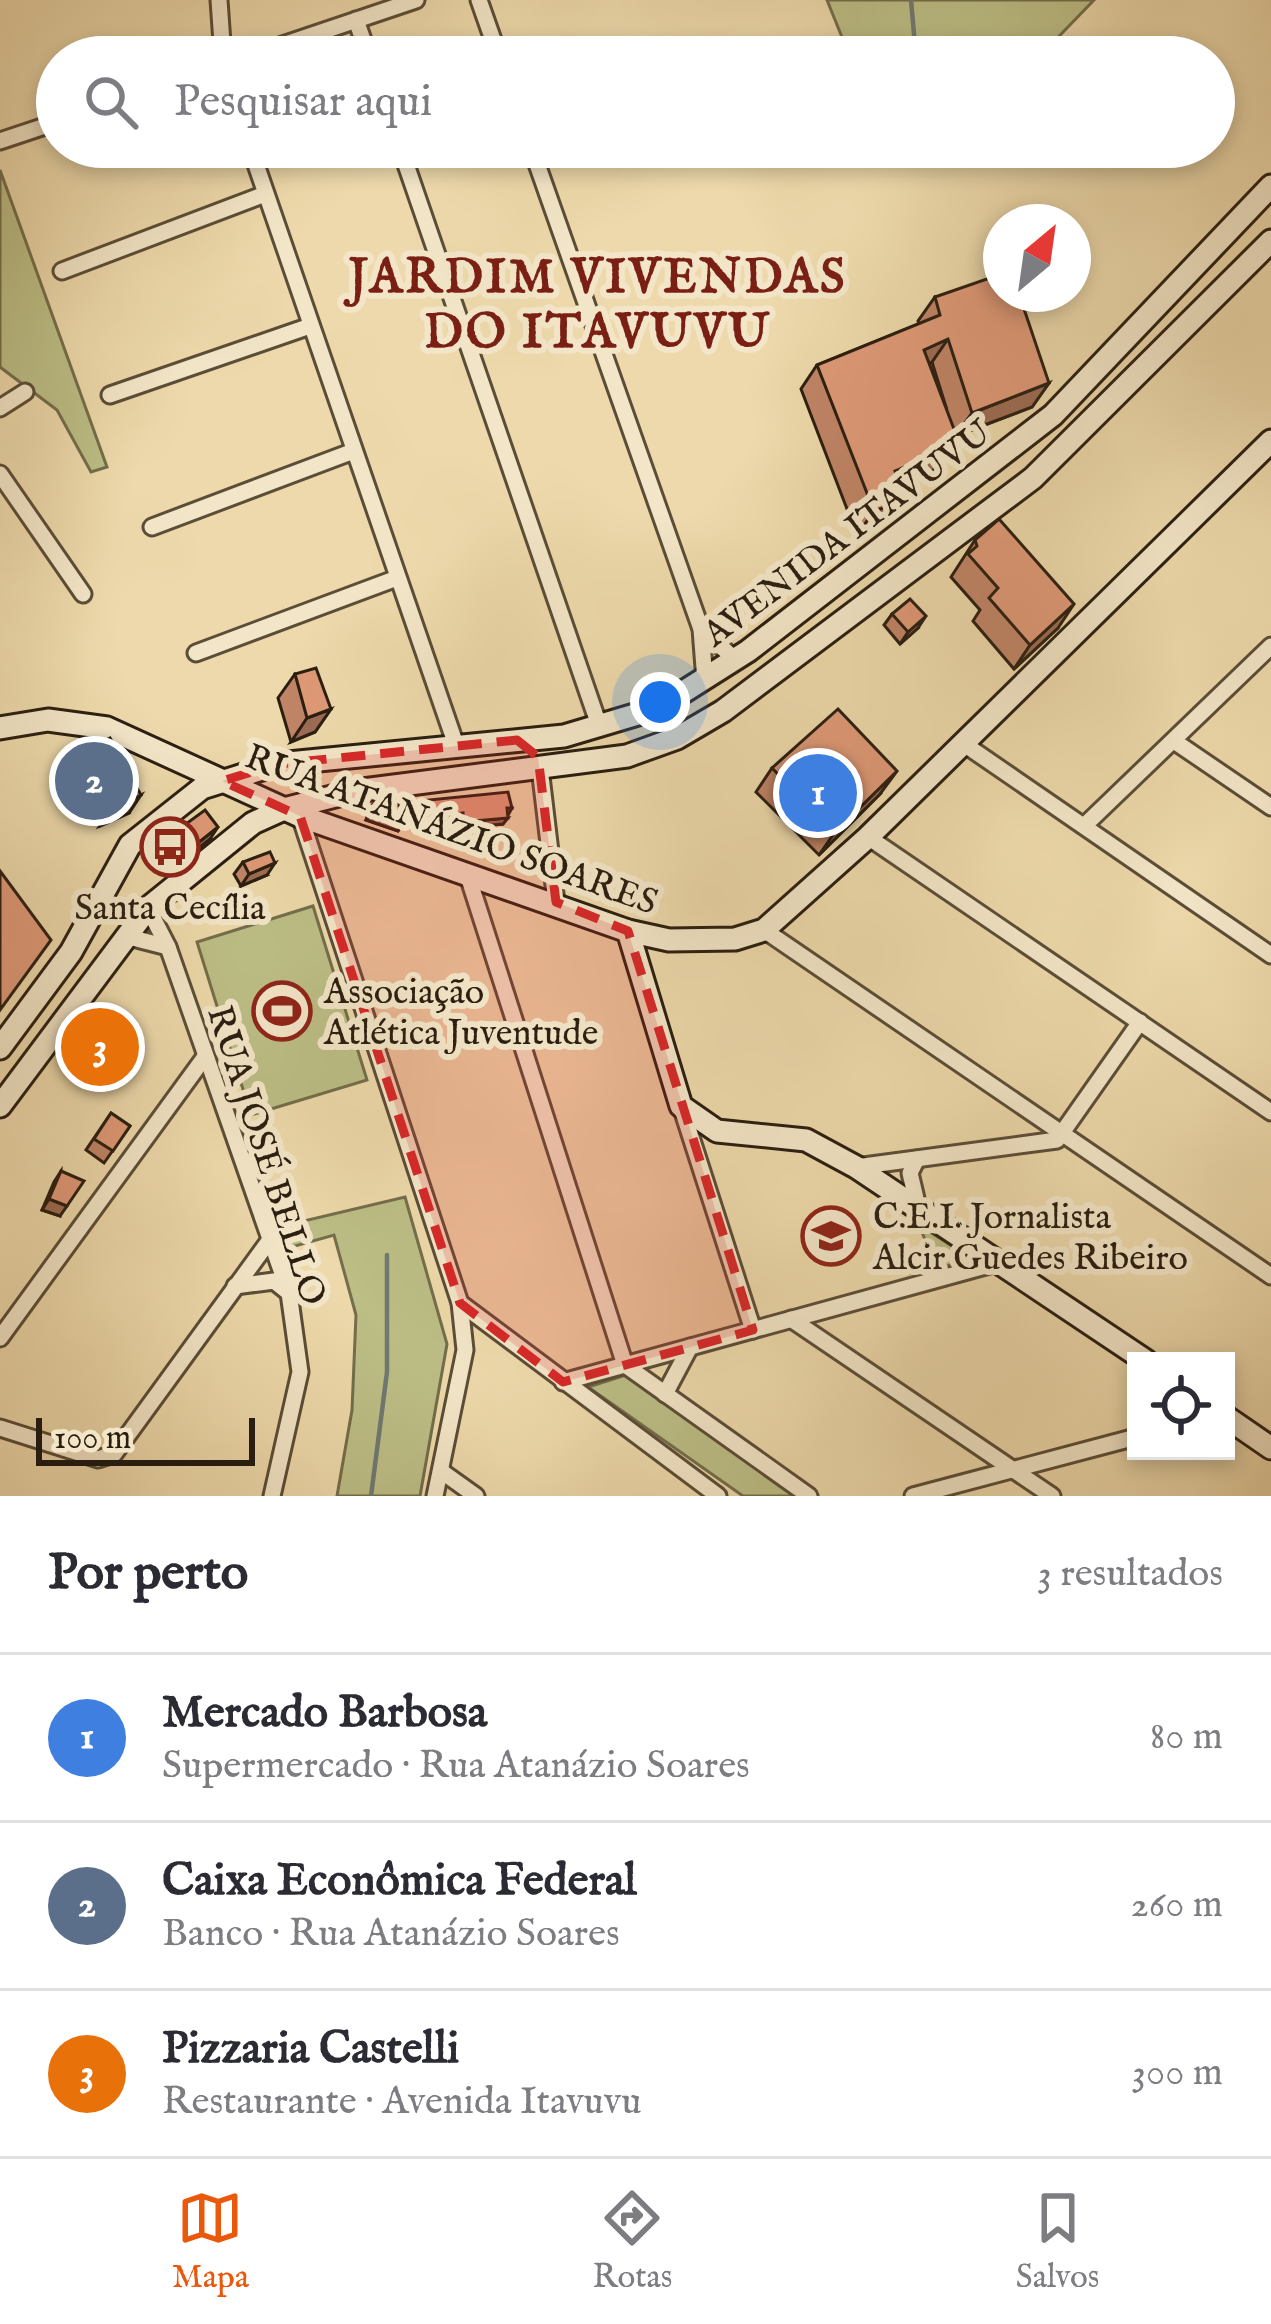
<!DOCTYPE html>
<html lang="pt">
<meta charset="utf-8">
<style>
:root{--surface:#fff;--page:#f2f2f3;--text:#2b2b33;--muted:#7c7c81;--line:#e1e1e2;--accent:#ea580c}
body{margin:0;font-family:"IM FELL English",serif;background:var(--page);color:var(--text)}
.controls{position:absolute;right:36px;bottom:36px;display:grid;overflow:hidden;border-radius:0px;box-shadow:0 6px 18px #0003}
.controls button{width:108px;height:108px;display:grid;place-items:center;padding:0;border:0;border-bottom:3px solid var(--line);background:var(--surface);color:var(--text);font:60px sans-serif}
.compass{position:absolute;left:983px;top:204px;width:108px;height:108px;border-radius:50%;background:var(--surface);box-shadow:0 6px 18px #0003;rotate:29deg}
.scale{position:absolute;left:36px;bottom:30px;width:219px;box-sizing:border-box;padding-left:12px;border:6px solid #2a1e10;border-top:0;font-size:33px;line-height:42px;white-space:nowrap;color:#2a1e10;-webkit-text-stroke:9px #f3e6c8;paint-order:stroke}
.you{position:absolute;left:660px;top:702px;width:42px;height:42px;margin:-30px;border:9px solid #fff;border-radius:50%;background:#1a73e8;box-shadow:0 0 0 18px #1a73e833}
.badge{display:grid;place-items:center;width:78px;height:78px;border-radius:50%;background:var(--accent);color:#fff;font-size:39px;font-weight:700}
.pin{position:absolute;translate:-50% -50%;border:6px solid #fff;box-shadow:0 3px 12px #0006}
.list{margin:0;padding:0;list-style:none}
h2{display:flex;justify-content:space-between;align-items:center;height:156px;margin:0;padding:0 48px;font-size:51px}
h2 small{font-size:39px;font-weight:400;color:var(--muted)}
.list li{display:grid;grid-template-columns:78px 1fr auto;gap:36px;align-items:center;box-sizing:border-box;height:168px;padding:0 48px;border-top:3px solid var(--line)}
.list b{display:block;font-size:45px;white-space:nowrap}
.list p{margin:0;font-size:39px;white-space:nowrap;color:var(--muted)}
.list em{font-size:39px;font-style:normal;color:var(--muted)}
.icon{flex:none;width:66px;height:66px;fill:none;stroke:currentColor;stroke-width:2;stroke-linecap:round;stroke-linejoin:round}
.map{position:relative;flex:none;width:1271px;height:1496px;overflow:hidden}
.search{position:absolute;background:var(--surface);box-shadow:0 6px 18px #0003;left:36px;right:36px;top:36px;height:132px;display:flex;align-items:center;gap:30px;box-sizing:border-box;padding:0 42px;border-radius:66px;color:var(--muted);font-size:45px}
.sheet{height:660px;background:var(--surface)}
nav{display:flex;justify-content:space-around;align-items:center;box-sizing:border-box;height:168px;border-top:3px solid var(--line);background:var(--surface);font-size:33px;color:var(--muted)}
nav a{display:grid;justify-items:center;gap:6px}
nav .on{color:var(--accent)}
.map>svg:first-child{display:block}
.green{fill:#bcbe86;stroke:#736e4b;stroke-width:3}
.lines{fill:none;stroke-linecap:round;stroke-linejoin:round}
.stream{stroke:#6f7a72;stroke-width:4.5}
.street-casing{stroke:#5b4d37;stroke-width:21}
.secondary-casing{stroke:#2a1e10;stroke-width:27}
.street{stroke:#f3e6c8;stroke-width:15}
.secondary{stroke:#f3e6c8;stroke-width:21}
.wall{fill:#c08466;stroke:#2a1e10;stroke-width:3;fill-rule:evenodd}
.shaded-wall{fill:#9c6b53;stroke:#2a1e10;stroke-width:3}
.building{fill:#df9977;stroke:#2a1e10;stroke-width:3}
.marked{fill:#d62828;fill-opacity:0.2;stroke:#d62828;stroke-width:9;stroke-dasharray:24 15;stroke-linejoin:round}
.labels{text-anchor:middle;stroke-width:12;stroke-linejoin:round;paint-order:stroke}
.street-label{font-size:36px;fill:#2a1e10;stroke:#f3e6c8}
.poi-label{font-size:36px;fill:#2a1e10;stroke:#f3e6c8;text-anchor:start}
.district-label{font-size:48px;font-weight:bold;letter-spacing:3px;fill:#7a1f14;stroke:#f3e6c8}
</style>
<div class="map">
<svg width="1271" height="1496" viewBox="0 0 1271 1496">
<rect width="100%" height="100%" fill="#edd9ab"/>
<filter id="stains"><feTurbulence type="fractalNoise" baseFrequency=".00167" numOctaves="4"/><feColorMatrix values="0 0 0 0 .2 0 0 0 0 .09 0 0 0 0 .02 0 0 0 .5 -.17"/></filter>
<radialGradient id="worn" r=".72"><stop offset=".6" stop-color="#630" stop-opacity="0"/><stop offset="1" stop-color="#630" stop-opacity=".3"/></radialGradient>
<g class="green">
<polygon points="827,0 1094,0 1039,57 850,57"/>
<polygon points="0,170 107,467 91,472 57,410 0,367"/>
<polygon points="313,906 367,1080 251,1115 197,942"/>
<polygon points="405,1197 447,1344 420,1496 337,1496 352,1410 356,1315 334,1235 281,1250 274,1228"/>
<polygon points="919,1225 960,1251 961,1263 911,1273 928,1247"/>
<polygon points="626,1375 798,1496 743,1496 588,1387"/>
</g>
<g class="lines">
<g class="stream">
<polyline points="911,0 916,57"/>
<polyline points="371,1496 387,1372 387,1255"/>
</g>
<defs>
<g id="street">
<polyline points="219,0 223,57"/>
<polyline points="479,0 499,57"/>
<polyline points="356,20 369,57"/>
<polyline points="247,57 416,0"/>
<polyline points="0,141 57,122"/>
<polyline points="250,147 456,745"/>
<polyline points="400,147 600,728"/>
<polyline points="531,147 701,629 705,681"/>
<polyline points="62,271 265,194"/>
<polyline points="110,395 310,326"/>
<polyline points="0,408 25,392"/>
<polyline points="0,474 83,594"/>
<polyline points="152,527 351,452"/>
<polyline points="701,629 736,660"/>
<polyline points="196,653 397,578"/>
<polyline points="1174,741 1271,807"/>
<polyline points="964,744 1271,955"/>
<polyline points="540,768 556,902"/>
<polyline points="300,816 460,1303 465,1350 435,1496"/>
<polyline points="1084,826 1271,646"/>
<polyline points="868,837 1271,1112"/>
<polyline points="467,873 625,1365 809,1496"/>
<polyline points="148,908 168,947 289,1293 300,1372 272,1496"/>
<polyline points="764,930 1271,1276"/>
<polyline points="125,936 168,947"/>
<polyline points="681,1106 753,1330"/>
<polyline points="917,1159 910,1173 918,1207"/>
<polyline points="856,1167 1057,1140 1140,1022"/>
<polyline points="235,1286 274,1281 289,1293"/>
<polyline points="460,1303 718,1496"/>
<polyline points="791,1319 1052,1496"/>
<polyline points="0,1338 204,1058"/>
<polyline points="563,1382 1000,1262"/>
<polyline points="665,1394 690,1347"/>
<polyline points="0,1428 98,1459 114,1454 269,1241"/>
<polyline points="441,1471 476,1496"/>
<polyline points="913,1496 1136,1437"/>
</g>
<g id="secondary">
<polyline points="0,728 48,720 107,728 300,816 628,931 669,940 735,939 764,930 868,837 1271,441"/>
<polyline points="628,931 681,1106 717,1131 806,1140 856,1167 1146,1361"/>
<polyline points="0,1048 71,952 130,845 202,788 278,764 564,736 658,708 748,651 1053,415 1271,186"/>
<polyline points="0,1106 148,908 253,823 284,809 355,791 627,756 677,738 723,711 1033,478 1271,241"/>
<polyline points="1226,1417 1271,1448"/>
</g>
</defs>
<use href="#street" class="street-casing"/>
<use href="#secondary" class="secondary-casing"/>
<use href="#street" class="street"/>
<use href="#secondary" class="secondary"/>
</g>
<g class="wall">
<path d="M935,297L1049,383L1032,407L956,436L932,472L893,489L880,526L857,535L801,389L817,365L919,324L918,321ZM932,362L947,410L929,364Z"/>
<polygon points="975,540 1058,628 1014,669 973,621 980,610 951,577"/>
<polygon points="892,614 918,628 900,644 884,625"/>
<polygon points="295,674 331,709 315,732 291,742 278,698"/>
<polygon points="82,752 129,813 100,826 70,769"/>
<polygon points="772,768 880,794 819,855 756,792"/>
<polygon points="377,798 406,808 409,802 512,808 503,824 459,828 459,819 407,826 406,818 398,831 366,820 369,810"/>
<polygon points="175,832 210,839 180,863 167,844"/>
<polygon points="243,862 267,875 241,886 234,874"/>
<polygon points="95,1014 133,1042 114,1069 76,1041"/>
<polygon points="111,1113 130,1126 104,1163 86,1150"/>
<polygon points="61,1171 60,1216 42,1210 54,1182"/>
</g>
<g class="shaded-wall">
<polygon points="948,339 932,362 908,374 924,350"/>
<polygon points="1049,383 1032,407 955,436 972,413"/>
<polygon points="957,437 932,472 893,489 883,503 895,471 945,441"/>
<polygon points="897,503 880,526 857,535 874,511"/>
<polygon points="1074,604 1058,628 1014,669 1030,645"/>
<polygon points="926,616 918,628 900,644 908,632"/>
<polygon points="331,709 315,732 291,742 307,718"/>
<polygon points="897,771 880,794 819,855 835,832"/>
<polygon points="141,795 129,813 100,826 112,809"/>
<polygon points="374,809 406,820 398,831 366,820"/>
<polygon points="463,813 459,819 407,826 412,820"/>
<polygon points="508,818 503,824 459,828 463,822"/>
<polygon points="218,827 210,839 180,863 188,851"/>
<polygon points="275,863 267,875 241,886 249,874"/>
<polygon points="49,1199 67,1206 60,1216 42,1210"/>
</g>
<g class="building">
<polygon points="1001,274 1001,294 1019,294 1049,383 972,413 948,339 924,350 957,437 945,441 948,449 895,471 899,480 890,484 897,503 874,511 817,365 940,315 935,297"/>
<polygon points="999,519 1074,604 1030,645 989,598 998,588 968,554 977,546 975,540"/>
<polygon points="910,599 926,616 908,632 892,614"/>
<polygon points="316,668 331,709 307,718 295,674"/>
<polygon points="838,709 897,771 835,832 772,768"/>
<polygon points="110,738 141,795 112,809 82,752"/>
<polygon points="508,792 512,808 507,808 508,818 463,822 463,813 412,820 409,802"/>
<polygon points="377,798 410,809 406,820 374,809"/>
<polygon points="205,810 218,827 188,851 175,832"/>
<polygon points="270,852 275,863 249,874 243,862"/>
<polygon points="0,871 51,940 0,1010"/>
<polygon points="95,1014 133,1042 122,1057 84,1029"/>
<polygon points="111,1113 130,1126 113,1151 94,1139"/>
<polygon points="61,1171 84,1181 67,1206 49,1199"/>
</g>
<path class="marked" d="M517,740L538,757L556,902L628,931L753,1330L563,1382L460,1303L300,816L222,781L278,764Z"/>
<defs>
<symbol id="bus-ring" viewBox="-11 -11 22 22"><circle r="9.5" fill="#f3e6c8" stroke="#8f2418" stroke-width="1.5"/><path d="M-5-6H5V4H4V6H2V4H-2V6H-4V4H-5ZM-3.5-4V0h7V-4ZM-3.5 1.2v1.5H-2V1.2ZM2 1.2v1.5H3.5V1.2Z" fill="#8f2418"/></symbol>
<symbol id="stadium-ring" viewBox="-11 -11 22 22"><circle r="9.5" fill="#f3e6c8" stroke="#8f2418" stroke-width="1.5"/><path d="M0-5a6.5 5 0 1 0 0 10a6.5 5 0 1 0 0-10ZM-3.5-1.8h7v3.6h-7Z" fill="#8f2418"/></symbol>
<symbol id="school-ring" viewBox="-11 -11 22 22"><circle r="9.5" fill="#f3e6c8" stroke="#8f2418" stroke-width="1.5"/><path d="M0-5L7-2L0 1L-7-2ZM-4 1L0 2.5L4 1V4Q0 6-4 4Z" fill="#8f2418"/></symbol>
</defs>
<g fill-rule="evenodd">
<use href="#bus-ring" x="137" y="814" width="66" height="66"/>
<use href="#stadium-ring" x="249" y="978" width="66" height="66"/>
<use href="#school-ring" x="798" y="1203" width="66" height="66"/>
</g>
<g class="labels">
<g class="street-label">
<text transform="translate(846 532) rotate(-37)" y="13">AVENIDA ITAVUVU</text>
<text transform="translate(452 828) rotate(20)" y="13">RUA ATANÁZIO SOARES</text>
<text transform="translate(268 1155) rotate(72)" y="13">RUA JOSÉ BELLO</text>
</g>
<g class="poi-label">
<text x="170" y="919" text-anchor="middle">Santa Cecília</text>
<text x="324" y="1003">Associação<tspan x="324" dy="41">Atlética Juventude</tspan></text>
<text x="873" y="1228">C.E.I. Jornalista<tspan x="873" dy="41">Alcir Guedes Ribeiro</tspan></text>
</g>
<g class="district-label">
<text x="598" y="292">JARDIM VIVENDAS<tspan x="598" dy="55">DO ITAVUVU</tspan></text>
</g>
</g>
<rect width="100%" height="100%" filter="url(#stains)"/>
<rect width="100%" height="100%" fill="url(#worn)"/>
</svg>
<div class="controls">
<button><svg class="icon" aria-label="locate" viewBox="0 0 24 24"><circle cx="12" cy="12" r="6"/><path d="M12 2v4M12 18v4M2 12h4M18 12h4"/></svg></button>
</div>
<svg class="compass" viewBox="-18 -18 36 36"><path d="M0-13l5 13h-10z" fill="#e53935"/><path d="M0 13l5-13h-10z" fill="#7c7c81"/></svg>
<div class="scale">100 m</div>
<div class="you"></div>
<div class="pin badge" style="left:818px;top:793px;background:#3f7fe0">1</div>
<div class="pin badge" style="left:94px;top:781px;background:#5c6f8a">2</div>
<div class="pin badge" style="left:100px;top:1047px;background:#e8710a">3</div>
<div class="search"><svg class="icon" aria-label="search" viewBox="0 0 24 24"><circle cx="10" cy="10" r="6"/><path d="M15 15l6 6"/></svg>Pesquisar aqui</div>
</div>
<section class="sheet">
<h2>Por perto<small>3 resultados</small></h2>
<ul class="list">
<li><span class="badge" style="background:#3f7fe0">1</span><div><b>Mercado Barbosa</b><p>Supermercado · Rua Atanázio Soares</p></div><em>80 m</em></li>
<li><span class="badge" style="background:#5c6f8a">2</span><div><b>Caixa Econômica Federal</b><p>Banco · Rua Atanázio Soares</p></div><em>260 m</em></li>
<li><span class="badge" style="background:#e8710a">3</span><div><b>Pizzaria Castelli</b><p>Restaurante · Avenida Itavuvu</p></div><em>300 m</em></li>
</ul>
</section>
<nav>
<a class="on"><svg class="icon" aria-label="map" viewBox="0 0 24 24"><path d="M3 6l6-2 6 2 6-2v14l-6 2-6-2-6 2zM9 4v14M15 6v14"/></svg>Mapa</a>
<a><svg class="icon" aria-label="directions" viewBox="0 0 24 24"><path d="M12 3l9 9-9 9-9-9zM9 14v-3h6M13 9l2 2-2 2"/></svg>Rotas</a>
<a><svg class="icon" aria-label="saved" viewBox="0 0 24 24"><path d="M7 4h10v16l-5-4-5 4z"/></svg>Salvos</a>
</nav>
